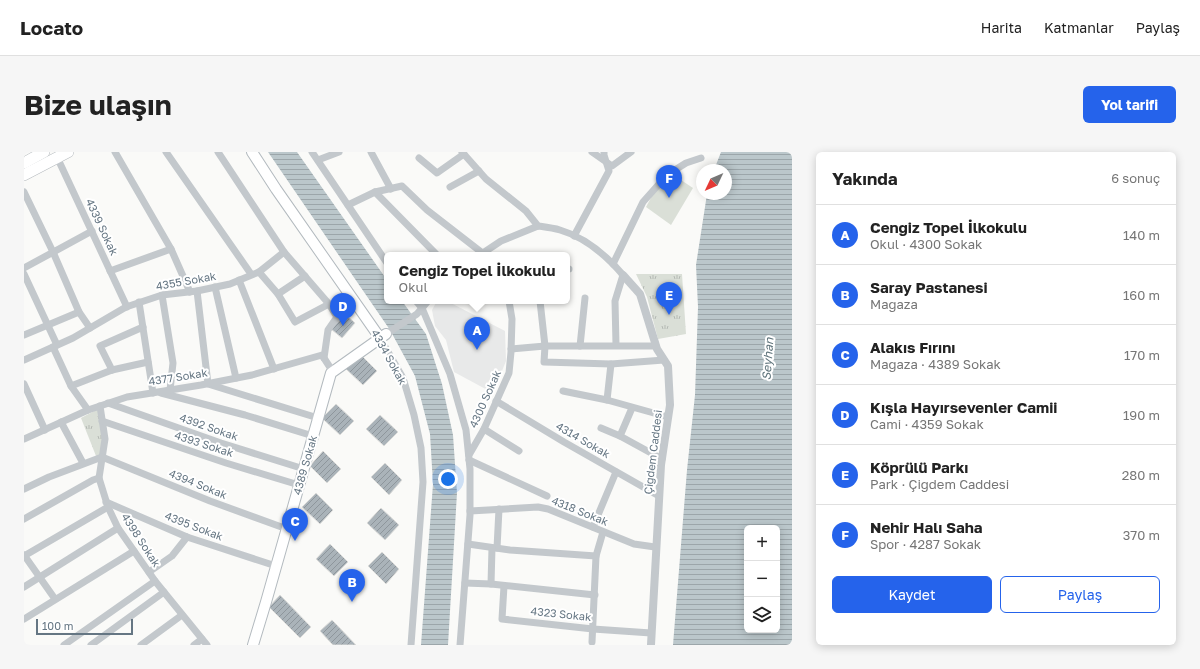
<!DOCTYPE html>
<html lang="tr">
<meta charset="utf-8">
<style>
:root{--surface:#fff;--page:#f6f6f6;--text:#222;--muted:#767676;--line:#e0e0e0;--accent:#2563eb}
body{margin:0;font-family:"Golos Text",sans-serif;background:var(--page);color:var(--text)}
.controls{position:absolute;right:12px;bottom:12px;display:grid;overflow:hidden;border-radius:6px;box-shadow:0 2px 10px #0003}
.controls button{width:36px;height:36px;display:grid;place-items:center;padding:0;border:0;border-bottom:1px solid var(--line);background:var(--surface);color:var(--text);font:20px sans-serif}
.compass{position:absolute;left:672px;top:12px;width:36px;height:36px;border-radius:50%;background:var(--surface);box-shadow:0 2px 10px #0003;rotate:226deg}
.scale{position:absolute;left:12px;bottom:10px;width:97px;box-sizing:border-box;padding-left:4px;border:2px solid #657683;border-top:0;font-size:11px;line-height:14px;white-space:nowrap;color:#657683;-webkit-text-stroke:3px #fff;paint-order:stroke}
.you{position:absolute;left:424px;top:327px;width:14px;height:14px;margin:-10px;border:3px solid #fff;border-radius:50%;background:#1a73e8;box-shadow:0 0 0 6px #1a73e833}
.badge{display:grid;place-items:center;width:26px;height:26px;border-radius:50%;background:var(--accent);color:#fff;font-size:13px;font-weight:700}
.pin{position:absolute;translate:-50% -33px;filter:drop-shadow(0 1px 2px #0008)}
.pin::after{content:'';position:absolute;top:21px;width:14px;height:12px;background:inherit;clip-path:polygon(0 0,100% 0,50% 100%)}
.popup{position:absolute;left:360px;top:100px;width:186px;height:52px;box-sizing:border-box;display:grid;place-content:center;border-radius:6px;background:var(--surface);filter:drop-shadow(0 1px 3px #0005);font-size:13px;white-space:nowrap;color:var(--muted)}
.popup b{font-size:15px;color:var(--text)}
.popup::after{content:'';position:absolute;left:50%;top:100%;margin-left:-8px;border:8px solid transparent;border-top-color:var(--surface)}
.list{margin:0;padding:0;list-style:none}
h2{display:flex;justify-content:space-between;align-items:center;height:52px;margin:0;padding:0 16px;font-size:17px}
h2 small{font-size:13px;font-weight:400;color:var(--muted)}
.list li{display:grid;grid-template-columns:26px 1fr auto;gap:12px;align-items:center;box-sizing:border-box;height:60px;padding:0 16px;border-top:1px solid var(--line)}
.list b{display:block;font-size:15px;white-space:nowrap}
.list p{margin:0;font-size:13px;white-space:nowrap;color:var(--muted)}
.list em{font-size:13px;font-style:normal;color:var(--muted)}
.actions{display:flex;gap:8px;padding:12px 16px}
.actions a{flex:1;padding:9px 0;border:1px solid var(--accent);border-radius:6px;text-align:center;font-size:14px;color:var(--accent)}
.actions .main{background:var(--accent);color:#fff}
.icon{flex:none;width:22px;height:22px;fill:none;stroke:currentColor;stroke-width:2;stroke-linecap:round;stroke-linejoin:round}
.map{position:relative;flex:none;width:768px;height:493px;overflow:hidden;border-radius:6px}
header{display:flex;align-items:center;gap:24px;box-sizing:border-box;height:56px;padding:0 20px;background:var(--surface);border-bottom:1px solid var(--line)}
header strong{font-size:19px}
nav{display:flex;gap:22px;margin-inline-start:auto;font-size:14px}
.intro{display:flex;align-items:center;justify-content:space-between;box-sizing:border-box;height:96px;padding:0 24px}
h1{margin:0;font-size:28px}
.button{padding:10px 18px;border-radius:6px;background:var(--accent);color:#fff;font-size:14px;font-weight:700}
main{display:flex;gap:24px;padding:0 24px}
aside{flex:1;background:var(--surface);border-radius:6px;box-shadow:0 2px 10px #0003}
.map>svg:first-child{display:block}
.built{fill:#e8e9e9}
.grass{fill:#dadfd7}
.park{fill:url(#park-tufts)}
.water{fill:url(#water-rules);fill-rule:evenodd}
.building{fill:url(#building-hatch);stroke:#dcdcda}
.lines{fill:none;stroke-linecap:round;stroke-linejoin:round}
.secondary-casing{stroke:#b3babf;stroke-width:12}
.primary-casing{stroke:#b5babe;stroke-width:12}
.minor{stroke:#c3c8cc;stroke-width:7}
.tertiary{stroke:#c3c8cc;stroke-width:8}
.secondary{stroke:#fff;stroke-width:10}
.primary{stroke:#fff;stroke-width:11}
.labels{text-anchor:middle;stroke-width:4;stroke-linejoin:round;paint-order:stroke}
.street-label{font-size:11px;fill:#657683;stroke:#fff}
.water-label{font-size:12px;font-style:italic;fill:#60757c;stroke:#fff}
</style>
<header>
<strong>Locato</strong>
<nav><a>Harita</a><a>Katmanlar</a><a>Paylaş</a></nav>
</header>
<div class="intro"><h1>Bize ulaşın</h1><a class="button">Yol tarifi</a></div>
<main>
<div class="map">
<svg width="768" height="493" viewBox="0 0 768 493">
<defs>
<pattern id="park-tufts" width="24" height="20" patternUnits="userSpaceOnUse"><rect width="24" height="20" fill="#dadfd7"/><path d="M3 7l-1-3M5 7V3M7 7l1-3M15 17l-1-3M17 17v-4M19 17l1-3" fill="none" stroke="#b4b9b4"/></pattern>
<pattern id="water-rules" width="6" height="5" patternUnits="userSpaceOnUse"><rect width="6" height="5" fill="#bbc7cb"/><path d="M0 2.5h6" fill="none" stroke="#9ca6aa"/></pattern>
<pattern id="building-hatch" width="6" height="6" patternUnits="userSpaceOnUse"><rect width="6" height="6" fill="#aab3b9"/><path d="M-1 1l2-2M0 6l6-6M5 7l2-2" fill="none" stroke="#8e969c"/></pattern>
</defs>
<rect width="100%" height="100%" fill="#fafaf8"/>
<polygon class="built" points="413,149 423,149 481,179 482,209 469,241 430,220 422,188 411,174 408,158"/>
<polygon class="grass" points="642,18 669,36 647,73 622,55"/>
<g class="park">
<polygon points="612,122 658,122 662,182 634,187 623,145"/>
<polygon points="76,256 81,287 78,303 72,304 57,266"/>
</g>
<g class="water">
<polygon points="244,0 273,0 363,128 363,149 378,149 402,182 418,232 429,283 433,341 424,493 397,493 409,332 406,282 391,224 366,178"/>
<path d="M697,0H768V493H649L663,318L671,243L674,155L672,113L683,42H702V18H690ZM723,376H753V478H723Z"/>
</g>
<g class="building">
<polygon points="321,162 331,171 318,186 307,177"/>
<polygon points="335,201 353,219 339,233 321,216"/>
<polygon points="312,252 330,269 316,283 298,266"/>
<polygon points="356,263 374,280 360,294 342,277"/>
<polygon points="299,299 317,317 303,331 286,314"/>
<polygon points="361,311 378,328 365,343 347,325"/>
<polygon points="292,341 309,358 296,372 278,355"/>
<polygon points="357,356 375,373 361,388 343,371"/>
<polygon points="306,392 324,410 310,424 292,407"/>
<polygon points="358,400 375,417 362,432 344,414"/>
<polygon points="256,443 287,475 276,486 245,455"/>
<polygon points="308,468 332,493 309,493 296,479"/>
</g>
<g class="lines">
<defs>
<g id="secondary">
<polyline points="228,0 252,37 356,186"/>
<polyline points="229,493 242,450 307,221 362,182"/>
</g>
<g id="primary">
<polyline points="0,11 20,0"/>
<polyline points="0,23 44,0"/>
</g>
</defs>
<use href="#secondary" class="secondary-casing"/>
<use href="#primary" class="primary-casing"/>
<g class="minor">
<polyline points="91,0 147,97 166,140"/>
<polyline points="142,0 227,122"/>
<polyline points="194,0 260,100 305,152 313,165"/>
<polyline points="288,0 363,111"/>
<polyline points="347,0 367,37"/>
<path d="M438,0L462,27L502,59L514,74C521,75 529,76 536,78C560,85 582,103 599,123L591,149L592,193"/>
<polyline points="568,0 588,14 607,0"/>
<polyline points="33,5 103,155"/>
<polyline points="395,6 413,21 440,2"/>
<polyline points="294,8 315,0"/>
<polyline points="426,35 455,19"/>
<polyline points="0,40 29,100 55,160 66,176"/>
<polyline points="351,40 413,103"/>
<polyline points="324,53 351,40 378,34 403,58 461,103"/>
<polyline points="550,84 585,19 580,3 580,0"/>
<polyline points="456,103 477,89 514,74"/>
<polyline points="589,112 619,50 643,23 662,11 677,6"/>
<polyline points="0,116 68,79"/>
<polyline points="543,117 545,117"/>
<polyline points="86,119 147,97"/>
<polyline points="235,120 254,142 271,170 305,152"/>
<polyline points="0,122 33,193"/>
<polyline points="215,128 250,217"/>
<polyline points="191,135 212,226"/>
<polyline points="173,139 184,232 294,266"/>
<polyline points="254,142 281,124"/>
<polyline points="138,143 149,211 146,238"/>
<polyline points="392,149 398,156 426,222 442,278 446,317 446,363 436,493"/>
<polyline points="516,149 521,194 520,210 587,212 640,208"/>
<polyline points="115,150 129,241"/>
<polyline points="362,182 393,162 404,149"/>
<polyline points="0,183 55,160"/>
<polyline points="356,186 379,226 390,263 397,296 399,330 387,493"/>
<polyline points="556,194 561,146"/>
<polyline points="29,195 47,234 64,258"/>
<polyline points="487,197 521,194 632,194"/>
<polyline points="300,206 304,178 313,165 330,149"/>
<polyline points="0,208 49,186 102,155 138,143 173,139 206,132 235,120 260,100"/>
<polyline points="88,218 76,194 119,175"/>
<polyline points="0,232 21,278"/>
<polyline points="47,234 88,218 124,210"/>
<polyline points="539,239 583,248 644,265"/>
<polyline points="137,241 221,263 289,284"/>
<polyline points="583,248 587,212"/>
<polyline points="472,249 540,290 635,344"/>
<polyline points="84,251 197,291 280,317"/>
<polyline points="76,254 81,287 75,326 84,355 94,376 131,429 183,493"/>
<polyline points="78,269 202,311 275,333"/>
<polyline points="37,270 59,311"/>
<polyline points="577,276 596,284 638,307"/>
<polyline points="460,277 495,299"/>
<polyline points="596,284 608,256"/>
<polyline points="0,287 64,258 103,245 177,233 228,223 298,203 309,220"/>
<polyline points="445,303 460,277 485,221 487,200 488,167 485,149"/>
<polyline points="445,308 523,344"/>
<polyline points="0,337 25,325 78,305 186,349 263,377"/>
<polyline points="82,350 163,385 252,414"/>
<polyline points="446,359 514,355 524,357 610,392 631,395"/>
<polyline points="0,367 69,328 75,326"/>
<polyline points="569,375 592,320"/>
<polyline points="444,392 486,398 572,404"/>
<polyline points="473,396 475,357"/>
<polyline points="0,403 31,447"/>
<polyline points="0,404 84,355"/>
<polyline points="125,420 148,404 163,385"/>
<polyline points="441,431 467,432 571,443"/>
<polyline points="467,432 468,396"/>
<polyline points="480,434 478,467 569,477 627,481"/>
<polyline points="0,435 94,376"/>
<polyline points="0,467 110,399"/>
<polyline points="568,490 572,404 579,380"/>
<polyline points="40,493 131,429"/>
<polyline points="67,493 140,440"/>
<polyline points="117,493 158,463"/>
<polyline points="170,493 178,487"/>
</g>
<polyline class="tertiary" points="599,123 616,142 633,197 644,214 646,253 637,313 627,493"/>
<use href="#secondary" class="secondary"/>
<use href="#primary" class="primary"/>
</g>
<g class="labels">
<g class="street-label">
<text transform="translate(78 75) rotate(65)" y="4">4339 Sokak</text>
<text transform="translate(162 129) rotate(-10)" y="4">4355 Sokak</text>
<text transform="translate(365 205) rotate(61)" y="4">4334 Sokak</text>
<text transform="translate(154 225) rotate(-9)" y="4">4377 Sokak</text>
<text transform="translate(461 247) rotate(-66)" y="4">4300 Sokak</text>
<text transform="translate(185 275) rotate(19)" y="4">4392 Sokak</text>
<text transform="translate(559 288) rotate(30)" y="4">4314 Sokak</text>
<text transform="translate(180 292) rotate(18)" y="4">4393 Sokak</text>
<text transform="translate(629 300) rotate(-83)" y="4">Çiğdem Caddesi</text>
<text transform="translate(281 313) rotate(-74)" y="4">4389 Sokak</text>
<text transform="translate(174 332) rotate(22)" y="4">4394 Sokak</text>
<text transform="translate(556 359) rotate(22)" y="4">4318 Sokak</text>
<text transform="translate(170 374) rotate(21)" y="4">4395 Sokak</text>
<text transform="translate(117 388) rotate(57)" y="4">4398 Sokak</text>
<text transform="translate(537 462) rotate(6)" y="4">4323 Sokak</text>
</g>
<g class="water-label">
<text transform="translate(744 207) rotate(-86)" y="4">Seyhan</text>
</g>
</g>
</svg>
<div class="controls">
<button>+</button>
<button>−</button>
<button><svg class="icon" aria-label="layers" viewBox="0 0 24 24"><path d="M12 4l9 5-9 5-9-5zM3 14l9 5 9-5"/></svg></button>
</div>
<svg class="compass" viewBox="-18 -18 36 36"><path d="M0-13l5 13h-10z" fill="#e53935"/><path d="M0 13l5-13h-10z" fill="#767676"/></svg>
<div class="scale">100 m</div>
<div class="you"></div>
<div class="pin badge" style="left:453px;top:198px">A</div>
<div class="popup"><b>Cengiz Topel İlkokulu</b>Okul</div>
<div class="pin badge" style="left:328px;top:450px">B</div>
<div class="pin badge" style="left:271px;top:389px">C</div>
<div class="pin badge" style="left:319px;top:174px">D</div>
<div class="pin badge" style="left:645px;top:163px">E</div>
<div class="pin badge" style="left:645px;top:46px">F</div>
</div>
<aside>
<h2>Yakında<small>6 sonuç</small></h2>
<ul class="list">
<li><span class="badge">A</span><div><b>Cengiz Topel İlkokulu</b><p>Okul · 4300 Sokak</p></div><em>140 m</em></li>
<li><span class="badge">B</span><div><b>Saray Pastanesi</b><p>Mağaza</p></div><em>160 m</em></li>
<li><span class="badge">C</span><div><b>Alakıs Fırını</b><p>Mağaza · 4389 Sokak</p></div><em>170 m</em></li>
<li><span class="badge">D</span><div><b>Kışla Hayırsevenler Camii</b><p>Cami · 4359 Sokak</p></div><em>190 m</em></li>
<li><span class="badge">E</span><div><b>Köprülü Parkı</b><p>Park · Çiğdem Caddesi</p></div><em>280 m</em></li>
<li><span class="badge">F</span><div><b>Nehir Halı Saha</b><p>Spor · 4287 Sokak</p></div><em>370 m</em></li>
</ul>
<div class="actions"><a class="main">Kaydet</a><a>Paylaş</a></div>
</aside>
</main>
